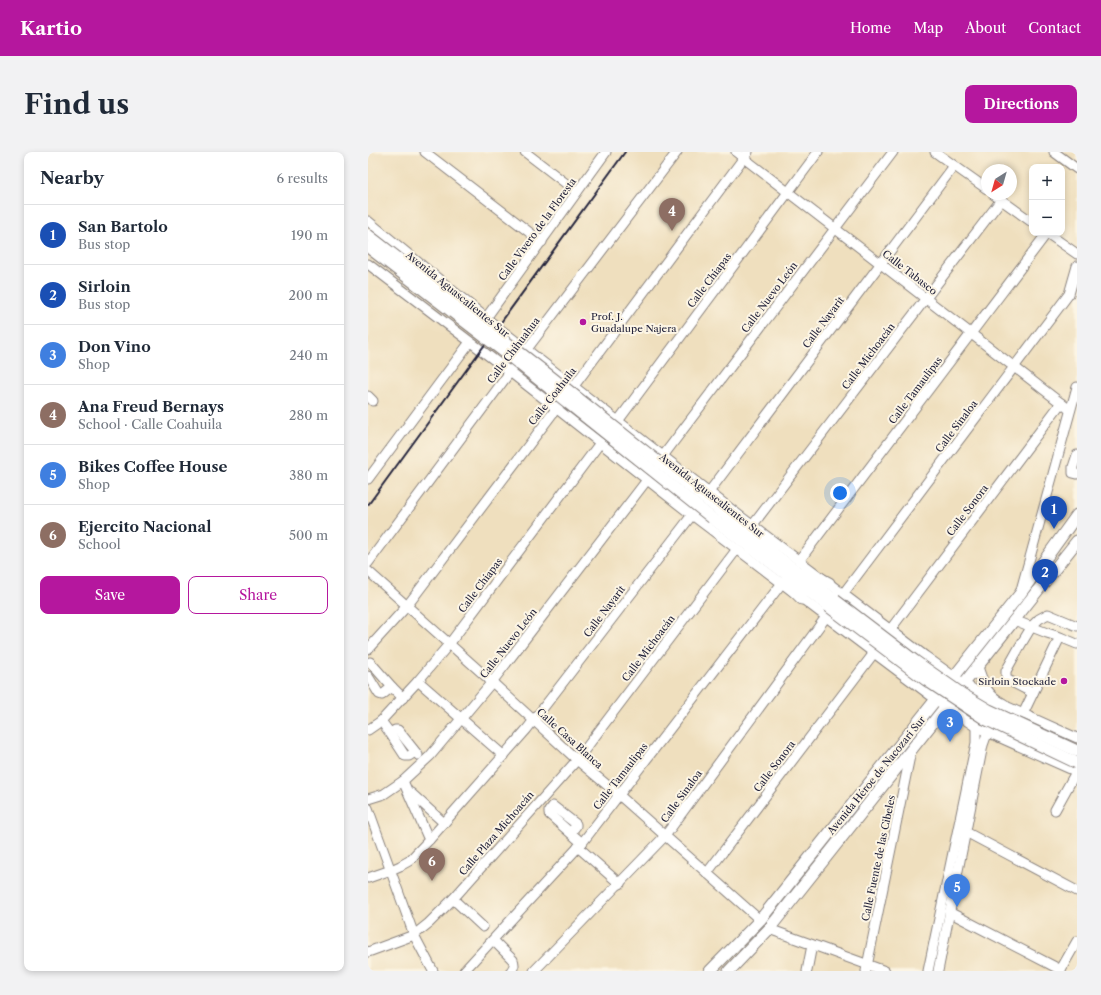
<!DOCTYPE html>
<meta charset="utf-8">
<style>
:root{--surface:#fff;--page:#f2f2f3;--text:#1f2937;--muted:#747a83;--line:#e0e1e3;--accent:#b5179e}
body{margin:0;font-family:"Libre Caslon Text",serif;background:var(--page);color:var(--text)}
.controls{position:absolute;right:12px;top:12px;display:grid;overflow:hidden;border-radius:8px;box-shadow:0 2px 6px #0003}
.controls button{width:36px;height:36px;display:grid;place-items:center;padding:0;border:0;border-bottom:1px solid var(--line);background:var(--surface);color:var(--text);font:20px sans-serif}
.compass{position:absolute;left:613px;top:12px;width:36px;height:36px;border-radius:50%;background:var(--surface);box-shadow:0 2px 6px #0003;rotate:217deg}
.you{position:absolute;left:472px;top:341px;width:14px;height:14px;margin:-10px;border:3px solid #fff;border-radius:50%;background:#1a73e8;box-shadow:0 0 0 6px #1a73e833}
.badge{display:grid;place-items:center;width:26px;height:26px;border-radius:50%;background:var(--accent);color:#fff;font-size:13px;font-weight:700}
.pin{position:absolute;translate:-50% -33px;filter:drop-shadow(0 1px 2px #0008)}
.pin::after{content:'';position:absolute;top:21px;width:14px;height:12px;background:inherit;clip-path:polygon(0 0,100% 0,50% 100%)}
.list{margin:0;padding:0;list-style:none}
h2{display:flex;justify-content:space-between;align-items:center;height:52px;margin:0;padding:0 16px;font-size:17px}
h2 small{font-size:13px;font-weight:400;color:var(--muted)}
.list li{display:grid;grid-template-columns:26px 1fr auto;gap:12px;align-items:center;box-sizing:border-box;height:60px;padding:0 16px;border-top:1px solid var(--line)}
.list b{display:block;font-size:15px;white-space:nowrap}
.list p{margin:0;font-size:13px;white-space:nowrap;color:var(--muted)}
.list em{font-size:13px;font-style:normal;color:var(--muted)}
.actions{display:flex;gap:8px;padding:12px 16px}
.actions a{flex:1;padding:9px 0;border:1px solid var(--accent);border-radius:8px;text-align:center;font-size:14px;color:var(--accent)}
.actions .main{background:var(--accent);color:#fff}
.map{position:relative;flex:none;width:709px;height:819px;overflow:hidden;border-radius:8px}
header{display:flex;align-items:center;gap:24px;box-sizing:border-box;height:56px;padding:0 20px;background:var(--accent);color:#fff}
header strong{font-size:19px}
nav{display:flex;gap:22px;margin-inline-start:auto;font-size:14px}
.intro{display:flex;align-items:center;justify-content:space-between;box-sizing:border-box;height:96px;padding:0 24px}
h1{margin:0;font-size:28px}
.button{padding:10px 18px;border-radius:8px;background:var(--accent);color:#fff;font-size:14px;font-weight:700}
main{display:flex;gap:24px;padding:0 24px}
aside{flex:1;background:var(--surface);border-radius:8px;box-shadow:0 2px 6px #0003}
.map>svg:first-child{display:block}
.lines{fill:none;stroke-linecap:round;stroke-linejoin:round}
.minor-casing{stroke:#88807c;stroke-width:11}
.major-casing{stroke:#88807c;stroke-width:13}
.minor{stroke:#fff;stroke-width:9}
.major{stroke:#fff;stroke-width:11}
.rail{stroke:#22223b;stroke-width:2}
.major-bridge-casing{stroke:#88807c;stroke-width:13;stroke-linecap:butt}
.major-bridge{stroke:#fff;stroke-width:11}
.poi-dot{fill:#b5179e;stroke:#fcf5e5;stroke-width:1.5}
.labels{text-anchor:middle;stroke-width:4;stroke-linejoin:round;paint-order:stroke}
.street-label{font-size:10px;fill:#22223b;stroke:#fcf5e5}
.poi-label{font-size:10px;fill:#22223b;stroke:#fcf5e5;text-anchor:start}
</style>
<header>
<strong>Kartio</strong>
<nav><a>Home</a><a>Map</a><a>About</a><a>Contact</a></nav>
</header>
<div class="intro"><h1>Find us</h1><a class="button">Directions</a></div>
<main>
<aside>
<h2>Nearby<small>6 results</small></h2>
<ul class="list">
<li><span class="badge" style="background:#1a4fb4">1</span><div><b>San Bartolo</b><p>Bus stop</p></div><em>190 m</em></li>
<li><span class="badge" style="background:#1a4fb4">2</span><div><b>Sirloin</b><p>Bus stop</p></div><em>200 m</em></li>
<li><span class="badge" style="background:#3f7fe0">3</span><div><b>Don Vino</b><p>Shop</p></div><em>240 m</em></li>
<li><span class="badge" style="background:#8d6e63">4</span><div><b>Ana Freud Bernays</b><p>School · Calle Coahuila</p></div><em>280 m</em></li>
<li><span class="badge" style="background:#3f7fe0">5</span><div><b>Bikes Coffee House</b><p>Shop</p></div><em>380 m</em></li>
<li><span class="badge" style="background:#8d6e63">6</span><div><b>Ejercito Nacional</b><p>School</p></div><em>500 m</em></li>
</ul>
<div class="actions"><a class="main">Save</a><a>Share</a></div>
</aside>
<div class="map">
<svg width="709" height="819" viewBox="0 0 709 819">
<rect width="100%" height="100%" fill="#fcf5e5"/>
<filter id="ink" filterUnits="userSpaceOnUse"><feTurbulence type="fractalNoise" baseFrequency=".025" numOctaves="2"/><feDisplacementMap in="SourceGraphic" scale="8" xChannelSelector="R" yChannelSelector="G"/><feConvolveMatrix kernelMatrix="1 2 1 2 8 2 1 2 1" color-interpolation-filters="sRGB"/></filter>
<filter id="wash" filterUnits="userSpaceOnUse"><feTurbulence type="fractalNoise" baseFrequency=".012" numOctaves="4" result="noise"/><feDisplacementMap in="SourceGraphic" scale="16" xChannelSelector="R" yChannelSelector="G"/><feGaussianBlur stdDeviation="0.9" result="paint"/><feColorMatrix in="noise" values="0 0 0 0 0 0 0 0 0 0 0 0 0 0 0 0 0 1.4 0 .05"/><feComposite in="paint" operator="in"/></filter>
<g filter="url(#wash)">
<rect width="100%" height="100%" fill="#efdfbe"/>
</g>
<g filter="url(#ink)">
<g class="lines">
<defs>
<g id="minor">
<polyline points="57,0 174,90"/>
<polyline points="157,0 209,40"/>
<polyline points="368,0 702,258"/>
<polyline points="567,0 619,37"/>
<polyline points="686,0 709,17"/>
<polyline points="625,42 664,70"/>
<polyline points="0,69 118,166 250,269 372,364 557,504 596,532 622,547 709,586"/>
<polyline points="679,81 709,102"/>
<polyline points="0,112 142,220 324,363 506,501 578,555 608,575 709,620"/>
<polyline points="118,166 238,0"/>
<polyline points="156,201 309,0"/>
<polyline points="203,238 380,0"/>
<polyline points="0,244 5,249"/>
<polyline points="250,269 450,0"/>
<polyline points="709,303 705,315 705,321 709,322"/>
<polyline points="295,304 525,0"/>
<polyline points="0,327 102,190"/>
<polyline points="341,340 586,14"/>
<polyline points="384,374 633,48"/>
<polyline points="431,409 679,81"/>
<polyline points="0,411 145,216"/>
<polyline points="0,419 124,530 209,608 251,643 392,768"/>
<polyline points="653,438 709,235"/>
<polyline points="475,442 701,142 709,114"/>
<polyline points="646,468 679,481 692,485 709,492"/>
<polyline points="522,478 693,251"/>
<polyline points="0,497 39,454 191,253"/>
<polyline points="2,510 24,535 35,546"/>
<polyline points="0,524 11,542 14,543 24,535"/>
<polyline points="50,529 136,604"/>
<polyline points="665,541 638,527 638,519 652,494 664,474 671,467 680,462 709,474"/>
<polyline points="655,562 692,485"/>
<polyline points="13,569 22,581 37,604 41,604 47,600"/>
<polyline points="0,578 13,569 50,529 82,491 232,291"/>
<polyline points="22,581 27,578 30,578 50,603"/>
<polyline points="35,629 61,688"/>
<polyline points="43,641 76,671"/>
<polyline points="0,647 16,642 35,629 62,604 124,530 279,328"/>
<polyline points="0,656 46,783 65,819"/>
<polyline points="687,658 708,620"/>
<polyline points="594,678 709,739"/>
<polyline points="203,680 208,674 208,672 185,654 181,659 181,662 214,691"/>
<polyline points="210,695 252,732"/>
<polyline points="339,721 506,501"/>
<polyline points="0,726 23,718 32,714 41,709 61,688 159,577 324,363"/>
<polyline points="85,747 115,775"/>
<polyline points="581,760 693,818"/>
<polyline points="401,777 517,819"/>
<path d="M125,788L145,808C147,813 146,815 143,819"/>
<polyline points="0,800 46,783 61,771 85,747 209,608 369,397"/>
<polyline points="96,819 214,691 414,431"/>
<polyline points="166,819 297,684 458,465"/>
<polyline points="439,819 444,793"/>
<polyline points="498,819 543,599"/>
<polyline points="560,819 608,591 608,575 606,570"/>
<polyline points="570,819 615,593 620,579"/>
<polyline points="692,819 709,789"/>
</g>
<g id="major">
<polyline points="351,358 413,407 467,448"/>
<polyline points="344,366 460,454"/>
<polyline points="439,418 444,422 461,431"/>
<polyline points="417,430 434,447"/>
<path d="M609,515C615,533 618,544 636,553"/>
<polyline points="342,819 392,768 652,442 709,363"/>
<polyline points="361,819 401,777 709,389"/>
</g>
</defs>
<use href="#minor" class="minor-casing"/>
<use href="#major" class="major-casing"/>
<use href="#minor" class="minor"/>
<use href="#major" class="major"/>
<polyline class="rail" points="0,353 257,0"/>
<defs>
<g id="major-bridge">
<polyline points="0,83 182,224 351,358"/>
<polyline points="0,95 135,199 344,366"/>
<polyline points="467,448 547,509 594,542 621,558 709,599"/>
<polyline points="460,454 558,528 617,567 709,611"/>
</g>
</defs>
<use href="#major-bridge" class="major-bridge-casing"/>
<use href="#major-bridge" class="major-bridge"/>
</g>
</g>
<g class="poi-dot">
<circle cx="215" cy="170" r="4"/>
<circle cx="696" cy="529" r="4"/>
</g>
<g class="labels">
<g class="street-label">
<text transform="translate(169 77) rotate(-54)" y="4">Calle Vivero de la Floresta</text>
<text transform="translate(542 120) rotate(38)" y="4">Calle Tabasco</text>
<text transform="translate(341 128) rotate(-53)" y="4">Calle Chiapas</text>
<text transform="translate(90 142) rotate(39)" y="4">Avenida Aguascalientes Sur</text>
<text transform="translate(401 145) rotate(-53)" y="4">Calle Nuevo León</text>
<text transform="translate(455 170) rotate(-53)" y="4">Calle Nayarit</text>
<text transform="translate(145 198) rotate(-53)" y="4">Calle Chihuahua</text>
<text transform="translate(500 204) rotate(-53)" y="4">Calle Michoacán</text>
<text transform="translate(547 238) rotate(-53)" y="4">Calle Tamaulipas</text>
<text transform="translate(184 244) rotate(-52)" y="4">Calle Coahuila</text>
<text transform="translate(588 274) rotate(-53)" y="4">Calle Sinaloa</text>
<text transform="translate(344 343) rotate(38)" y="4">Avenida Aguascalientes Sur</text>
<text transform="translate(599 358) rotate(-53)" y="4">Calle Sonora</text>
<text transform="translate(112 433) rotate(-53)" y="4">Calle Chiapas</text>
<text transform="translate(236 459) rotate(-53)" y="4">Calle Nayarit</text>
<text transform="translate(140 491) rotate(-52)" y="4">Calle Nuevo León</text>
<text transform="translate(280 496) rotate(-53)" y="4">Calle Michoacán</text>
<text transform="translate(202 586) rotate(42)" y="4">Calle Casa Blanca</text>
<text transform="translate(406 614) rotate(-53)" y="4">Calle Sonora</text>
<text transform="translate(508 623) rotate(-51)" y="4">Avenida Héroe de Nacozari Sur</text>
<text transform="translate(252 624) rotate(-52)" y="4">Calle Tamaulipas</text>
<text transform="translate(313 644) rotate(-54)" y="4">Calle Sinaloa</text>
<text transform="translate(128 681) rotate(-49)" y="4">Calle Plaza Michoacán</text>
<text transform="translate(510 706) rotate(-78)" y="4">Calle Fuente de las Cibeles</text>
</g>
<g class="poi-label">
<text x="223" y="168">Prof. J.<tspan x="223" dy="12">Guadalupe Najera</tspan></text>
<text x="688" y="533" text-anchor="end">Sirloin Stockade</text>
</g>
</g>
</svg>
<div class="controls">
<button>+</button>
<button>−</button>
</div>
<svg class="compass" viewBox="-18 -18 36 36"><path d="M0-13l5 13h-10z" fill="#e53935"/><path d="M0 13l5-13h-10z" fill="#747a83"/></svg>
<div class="you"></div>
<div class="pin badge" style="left:686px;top:377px;background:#1a4fb4">1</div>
<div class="pin badge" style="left:677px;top:440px;background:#1a4fb4">2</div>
<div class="pin badge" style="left:582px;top:590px;background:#3f7fe0">3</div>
<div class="pin badge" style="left:304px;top:79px;background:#8d6e63">4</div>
<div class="pin badge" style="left:589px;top:755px;background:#3f7fe0">5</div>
<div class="pin badge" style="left:64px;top:729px;background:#8d6e63">6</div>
</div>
</main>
